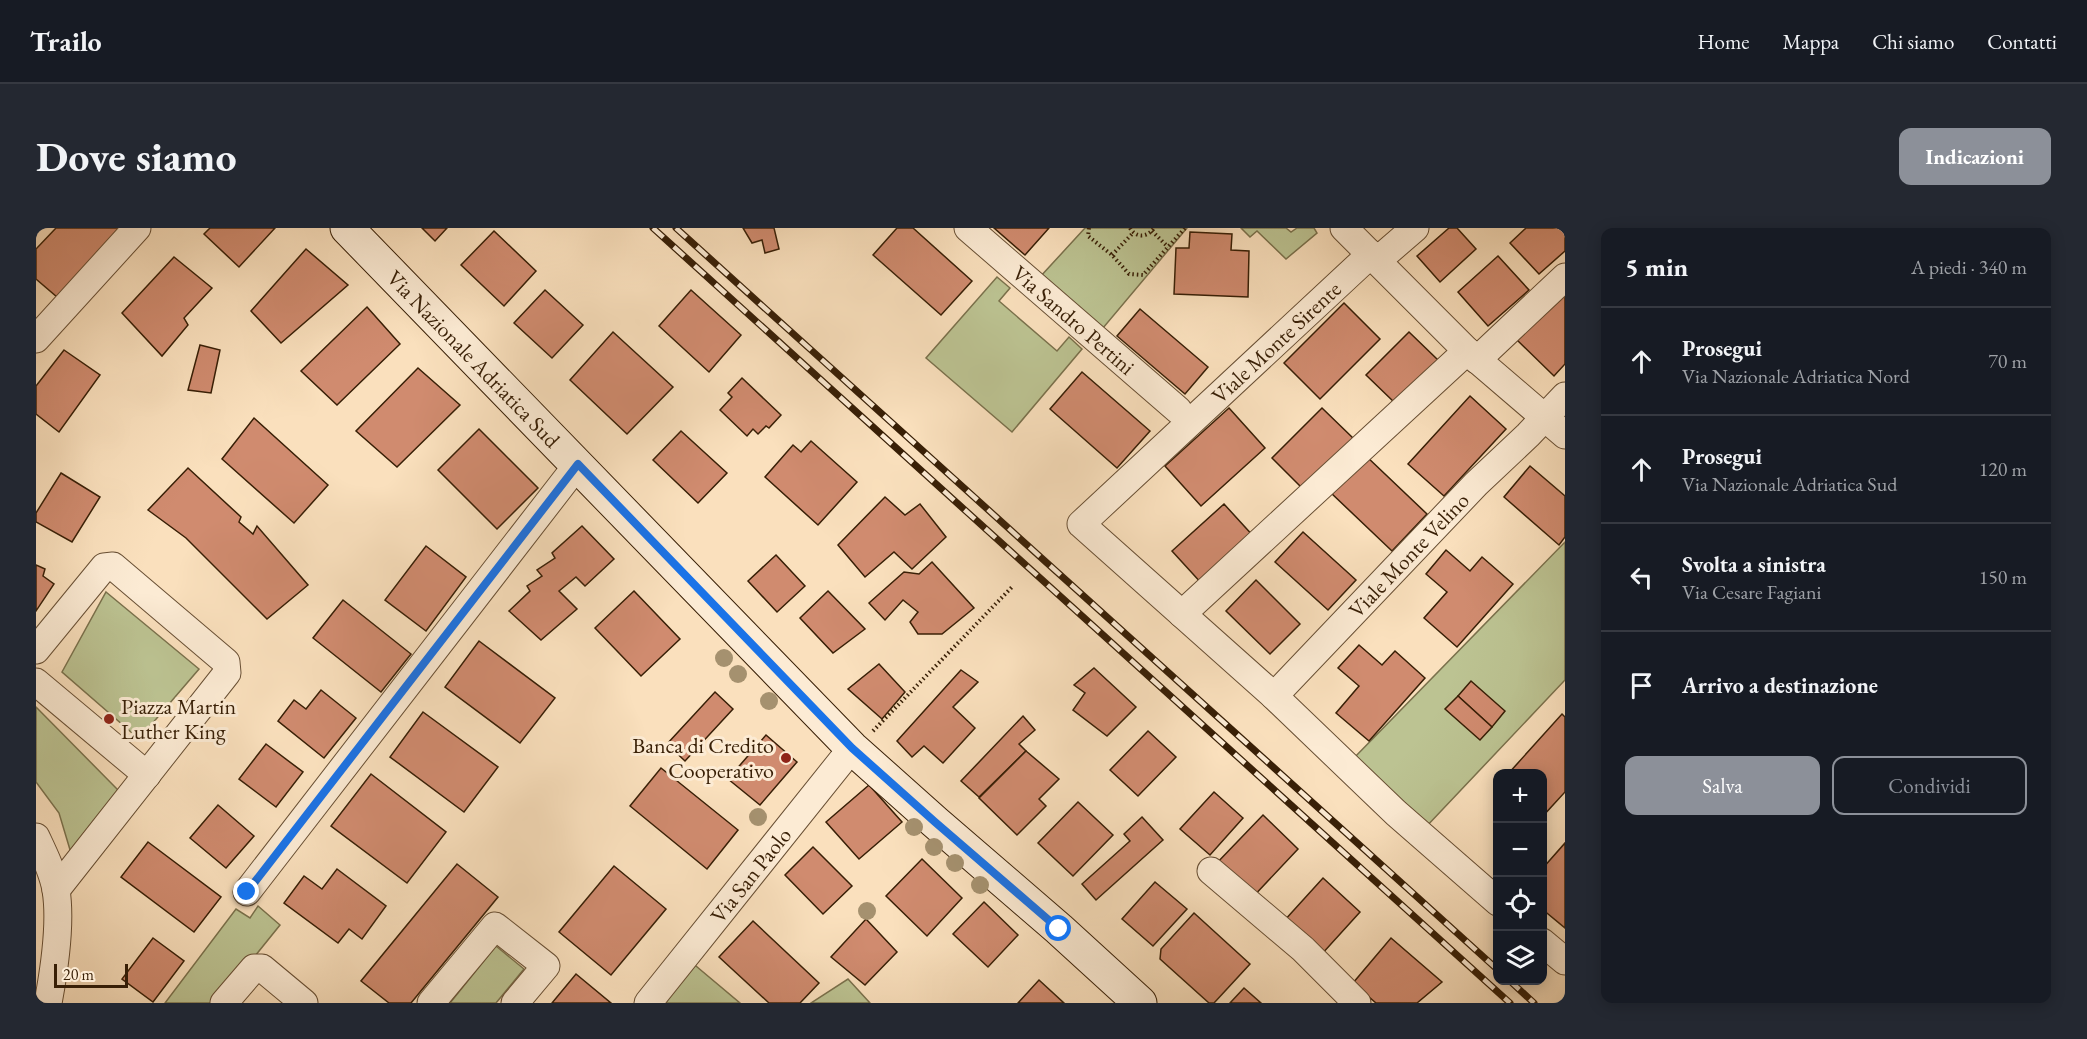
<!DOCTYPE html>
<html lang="it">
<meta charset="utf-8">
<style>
:root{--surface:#171b24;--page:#242831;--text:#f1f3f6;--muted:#9ea1a6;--line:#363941;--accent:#8c9099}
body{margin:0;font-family:"EB Garamond",serif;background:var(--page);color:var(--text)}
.controls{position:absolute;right:18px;bottom:18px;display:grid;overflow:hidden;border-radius:12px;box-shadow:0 3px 15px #0003}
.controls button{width:54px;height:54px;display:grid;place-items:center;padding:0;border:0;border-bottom:2px solid var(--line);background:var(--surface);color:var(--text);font:30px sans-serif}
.scale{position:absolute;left:18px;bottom:15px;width:74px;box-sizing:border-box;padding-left:6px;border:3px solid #381f06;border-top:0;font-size:16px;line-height:21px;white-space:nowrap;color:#381f06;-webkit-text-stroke:4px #fcebd4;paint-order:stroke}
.stop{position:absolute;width:18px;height:18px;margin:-14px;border:4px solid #1a73e8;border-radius:50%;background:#fff}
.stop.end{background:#1a73e8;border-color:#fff;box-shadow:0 2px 6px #0008}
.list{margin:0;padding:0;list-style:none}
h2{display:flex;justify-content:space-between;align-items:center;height:78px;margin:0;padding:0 24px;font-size:26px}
h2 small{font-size:20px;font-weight:400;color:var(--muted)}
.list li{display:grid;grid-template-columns:39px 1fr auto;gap:18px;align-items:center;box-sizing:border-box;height:108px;padding:0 24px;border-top:2px solid var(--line)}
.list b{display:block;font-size:22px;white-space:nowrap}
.list p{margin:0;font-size:20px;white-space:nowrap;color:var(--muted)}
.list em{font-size:20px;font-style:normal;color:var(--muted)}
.actions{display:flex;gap:12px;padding:18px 24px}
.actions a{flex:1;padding:14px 0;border:2px solid var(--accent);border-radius:12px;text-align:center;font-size:21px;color:var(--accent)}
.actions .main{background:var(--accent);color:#fff}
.icon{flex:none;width:33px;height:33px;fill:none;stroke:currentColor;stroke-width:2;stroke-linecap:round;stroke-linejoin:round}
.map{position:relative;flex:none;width:1529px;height:775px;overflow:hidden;border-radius:12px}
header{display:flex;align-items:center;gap:36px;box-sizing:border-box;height:84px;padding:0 30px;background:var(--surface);border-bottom:2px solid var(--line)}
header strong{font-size:28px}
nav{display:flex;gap:33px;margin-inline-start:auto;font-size:21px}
.intro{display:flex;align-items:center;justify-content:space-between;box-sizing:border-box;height:144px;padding:0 36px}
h1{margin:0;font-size:42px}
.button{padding:15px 27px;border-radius:12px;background:var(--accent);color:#fff;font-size:21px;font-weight:700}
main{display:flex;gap:36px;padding:0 36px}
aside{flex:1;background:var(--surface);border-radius:12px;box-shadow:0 3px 15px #0003}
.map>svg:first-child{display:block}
.green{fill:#bcc392;stroke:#7a714c;stroke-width:1.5}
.building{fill:#d08b6f;stroke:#381f06;stroke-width:1.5}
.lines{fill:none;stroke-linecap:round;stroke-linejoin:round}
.minor-casing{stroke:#684f34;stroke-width:29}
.secondary-casing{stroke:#381f06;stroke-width:35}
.path{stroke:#381f06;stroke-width:4;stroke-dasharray:1.5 3;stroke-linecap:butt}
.minor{stroke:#fcebd4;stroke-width:27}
.secondary{stroke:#fcebd4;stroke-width:33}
.rail-casing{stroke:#381f06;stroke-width:7}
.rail{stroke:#fcebd4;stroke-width:4.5;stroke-dasharray:14;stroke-linecap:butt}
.tree{fill:#a5916f}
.route{stroke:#1a73e8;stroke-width:8}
.poi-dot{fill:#8f2418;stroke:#fcebd4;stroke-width:2}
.labels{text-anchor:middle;stroke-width:6;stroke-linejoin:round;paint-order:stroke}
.street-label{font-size:22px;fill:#381f06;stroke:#fcebd4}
.poi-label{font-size:22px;fill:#381f06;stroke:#fcebd4;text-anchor:start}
</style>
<header>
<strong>Trailo</strong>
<nav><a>Home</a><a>Mappa</a><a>Chi siamo</a><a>Contatti</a></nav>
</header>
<div class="intro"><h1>Dove siamo</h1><a class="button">Indicazioni</a></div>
<main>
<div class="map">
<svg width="1529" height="775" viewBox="0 0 1529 775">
<rect width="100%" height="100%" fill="#fae0bd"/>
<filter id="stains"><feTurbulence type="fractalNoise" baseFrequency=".00333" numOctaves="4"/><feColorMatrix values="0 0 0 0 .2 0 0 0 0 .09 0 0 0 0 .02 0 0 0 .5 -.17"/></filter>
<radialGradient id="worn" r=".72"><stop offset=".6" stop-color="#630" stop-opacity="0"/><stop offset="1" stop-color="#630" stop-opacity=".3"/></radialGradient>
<g class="green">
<polygon points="1049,0 1151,0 1067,100 1004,49"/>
<polygon points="1205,0 1250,0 1255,4 1261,0 1278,0 1281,5 1250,31 1221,3 1214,9"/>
<polygon points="961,49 974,60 963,73 1021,123 1033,109 1046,121 976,204 890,130"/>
<polygon points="1529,314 1529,452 1389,600 1316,532"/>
<polygon points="70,364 163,441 103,511 26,444"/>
<polygon points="0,479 82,562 35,625 23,585 0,554"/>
<polygon points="222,678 244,697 181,775 129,775 200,681 214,690"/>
<polygon points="460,718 488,741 460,775 414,775"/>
<polygon points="654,733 704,775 618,775"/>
<polygon points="812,751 834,775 775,775"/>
</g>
<g class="building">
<polygon points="20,0 85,0 21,69 0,51 0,21"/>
<polygon points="174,0 239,0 203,39 168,6"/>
<polygon points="386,0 411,0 399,13"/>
<polygon points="707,0 738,0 743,21 729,25 726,12 716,15"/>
<polygon points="861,0 877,0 936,53 905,87 837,27"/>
<polygon points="958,0 1013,0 989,27"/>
<polygon points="1413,0 1421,0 1440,21 1404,54 1381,28"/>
<polygon points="1490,0 1529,0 1529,23 1503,46 1474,15"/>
<polygon points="458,3 500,43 468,78 425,37"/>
<polygon points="1154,4 1196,6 1195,22 1213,23 1212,69 1138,66 1140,20 1153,20"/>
<polygon points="270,21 312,57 245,115 215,83"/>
<polygon points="1462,28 1493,62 1452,98 1422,64"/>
<polygon points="138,29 176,60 148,90 152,97 126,128 86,85"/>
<polygon points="509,62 547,97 516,130 478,95"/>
<polygon points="655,62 705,107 673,144 623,98"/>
<polygon points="1529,62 1529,136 1518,148 1481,112"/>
<polygon points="1308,75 1344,111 1284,171 1248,135"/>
<polygon points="331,79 364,116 301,177 265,143"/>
<polygon points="1104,81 1172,139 1149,166 1081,108"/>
<polygon points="577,104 637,159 591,206 534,152"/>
<polygon points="1373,104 1402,132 1359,175 1330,147"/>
<polygon points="164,117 184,122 175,165 152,162"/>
<polygon points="28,122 64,147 23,204 0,186 0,158"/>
<polygon points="382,140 424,177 361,239 320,203"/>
<polygon points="1046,144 1114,203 1081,240 1014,181"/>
<polygon points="706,150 745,187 733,200 730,198 722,206 717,201 711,208 684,182 696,169 692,165"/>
<polygon points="1434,168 1470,201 1408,268 1372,236"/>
<polygon points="1193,180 1229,220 1165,278 1129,238"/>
<polygon points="1286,180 1318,211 1268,262 1236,230"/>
<polygon points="218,190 292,257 258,295 186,231"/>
<polygon points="443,201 502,260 461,301 402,242"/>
<polygon points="645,203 691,245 662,275 617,232"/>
<polygon points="775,213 821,254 782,297 729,249 757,217 765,224"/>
<polygon points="1329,227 1391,286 1356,323 1294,264"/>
<polygon points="1494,238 1529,268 1529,309 1523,317 1468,269"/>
<polygon points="152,240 205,289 203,294 217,306 221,298 272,357 231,391 150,310 112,282"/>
<polygon points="25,245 64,269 36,314 0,294 0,285"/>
<polygon points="849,269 869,287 884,276 910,309 876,341 858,324 829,349 802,317"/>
<polygon points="1188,276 1219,310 1167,357 1136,323"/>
<polygon points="546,298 578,331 549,358 540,349 523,363 541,381 505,412 473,383 494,363 491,358 506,348 501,342 519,330 516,325"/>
<polygon points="1267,304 1320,352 1292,382 1239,334"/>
<polygon points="390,318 430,349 390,403 349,372"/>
<polygon points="1410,322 1434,343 1446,329 1477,356 1421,419 1388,390 1411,364 1390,346"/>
<polygon points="740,327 769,358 741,384 712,353"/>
<polygon points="896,334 938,380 906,406 882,406 874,394 882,384 867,372 849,392 833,375 868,344 883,346"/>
<polygon points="0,337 9,341 7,348 18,356 0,383"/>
<polygon points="1220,352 1264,396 1234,426 1190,383"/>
<polygon points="598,363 644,411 605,448 559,400"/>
<polygon points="792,363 829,401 797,425 764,390"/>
<polygon points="307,372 375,426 345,464 277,410"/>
<polygon points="443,413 519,470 484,515 409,459"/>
<polygon points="1323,417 1346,437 1359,423 1389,450 1333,513 1300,485 1323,458 1302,440"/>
<polygon points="843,436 869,464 846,491 812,461"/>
<polygon points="1058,440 1100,479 1071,508 1037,482 1049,465 1038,457"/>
<polygon points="925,442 942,454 917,479 939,500 907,535 888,518 876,529 861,513"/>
<polygon points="1435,453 1469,483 1456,499 1422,468"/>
<polygon points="285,462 320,490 288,530 242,493 258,472 270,481"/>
<polygon points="679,464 697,481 649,533 631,516"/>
<polygon points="1422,468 1456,499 1444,512 1409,481"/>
<polygon points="387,484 462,539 428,584 354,529"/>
<polygon points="1526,486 1529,489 1529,564 1506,589 1506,546 1472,546"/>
<polygon points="987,488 999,502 983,516 990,523 943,569 925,553"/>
<polygon points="1112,503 1140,529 1102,568 1074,542"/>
<polygon points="730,507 761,534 724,577 692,551"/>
<polygon points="230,516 267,544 240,579 203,551"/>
<polygon points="990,523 1023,551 1003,571 1010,578 981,607 943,570"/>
<polygon points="625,540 702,602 671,641 594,578"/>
<polygon points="335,546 410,604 371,655 295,598"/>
<polygon points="833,557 866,594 823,631 790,594"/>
<polygon points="1178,564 1207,590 1174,627 1144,601"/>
<polygon points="1042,574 1077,607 1037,648 1002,615"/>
<polygon points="182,577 218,608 190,640 154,610"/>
<polygon points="1227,587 1262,621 1214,672 1178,638"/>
<polygon points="1106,589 1127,612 1060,672 1046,656 1094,613 1088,606"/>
<polygon points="112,614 185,669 158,704 85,649"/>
<polygon points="1529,615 1529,700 1506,681 1506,641"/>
<polygon points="777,619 816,658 787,686 749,647"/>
<polygon points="886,631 926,670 891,708 850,668"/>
<polygon points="421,636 462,669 375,775 353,775 325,753"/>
<polygon points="578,638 630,681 575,747 523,704"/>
<polygon points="301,641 350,678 326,711 313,701 302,715 248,675 268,648 286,661"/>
<polygon points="1287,650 1324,684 1285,727 1248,693"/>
<polygon points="1119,654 1151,681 1117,718 1086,691"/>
<polygon points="948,674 982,707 952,739 917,706"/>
<polygon points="1158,685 1214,736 1178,775 1173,775 1124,731 1125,721"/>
<polygon points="830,691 861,724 829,757 795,729"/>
<polygon points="717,693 783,755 764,775 733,775 683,729"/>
<polygon points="117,710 148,733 117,774 86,751"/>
<polygon points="1355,710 1406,754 1381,775 1340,775 1317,755"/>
<polygon points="540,746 575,775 516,775"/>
<polygon points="1003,752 1028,775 982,775"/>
<polygon points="1208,760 1225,775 1194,775"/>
</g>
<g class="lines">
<defs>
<g id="minor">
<path id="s1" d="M932,0L1142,182"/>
<polyline points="1308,0 1431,123 1529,207"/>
<polyline points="1335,26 1045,296 1238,468 1360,585 1462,674"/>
<polyline points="1342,32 1379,0"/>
<polyline points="0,111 101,0"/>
<polyline points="1441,132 1529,49"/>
<polyline points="1146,386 1431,123"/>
<polyline points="0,422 68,339 77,338 190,434 191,445 20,662"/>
<polyline points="0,454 111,547"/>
<path id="s2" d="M1238,468L1440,256L1492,207L1529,168"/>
<path d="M0,609C8,626 17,644 20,662C25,693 18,743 12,775"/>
<polyline points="1175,643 1267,721 1321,775"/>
<polyline points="211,664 542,236"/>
<polyline points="1506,714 1529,733"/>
<polyline points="188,775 218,740 226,740 268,775"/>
<polyline points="395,775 459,698 510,738 479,775"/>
<path id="s3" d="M612,775L816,520"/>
</g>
<g id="secondary">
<path id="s4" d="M311,0L816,520L899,594L1023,701L1104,775"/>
</g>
</defs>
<use href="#minor" class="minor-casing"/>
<use href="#secondary" class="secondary-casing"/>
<g class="path">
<polyline points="1053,0 1052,8 1076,27 1093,46 1107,47 1149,0"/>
<path d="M1094,0C1100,10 1111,10 1118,0"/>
<polyline points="1116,3 1132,19"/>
<polyline points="1076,27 1097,5"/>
<polyline points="837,503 976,359"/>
</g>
<use href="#minor" class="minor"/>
<use href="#secondary" class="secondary"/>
<defs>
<g id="rail">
<polyline points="617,0 1474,775"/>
<polyline points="640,0 1462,742"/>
<polyline points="1473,752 1498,775"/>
</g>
</defs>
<use href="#rail" class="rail-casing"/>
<use href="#rail" class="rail"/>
</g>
<g class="tree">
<circle cx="688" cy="430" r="9"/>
<circle cx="702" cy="446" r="9"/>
<circle cx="733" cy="473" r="9"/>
<circle cx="722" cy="589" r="9"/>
<circle cx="878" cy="599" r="9"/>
<circle cx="898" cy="619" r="9"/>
<circle cx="919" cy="635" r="9"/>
<circle cx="944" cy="657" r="9"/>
<circle cx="831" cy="683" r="9"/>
</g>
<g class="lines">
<polyline class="route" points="211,664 542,236 816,520 899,594 1023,701"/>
</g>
<g class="poi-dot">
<circle cx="73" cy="491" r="6"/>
<circle cx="750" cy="530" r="6"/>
</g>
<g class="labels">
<g class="street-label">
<text dy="8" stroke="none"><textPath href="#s1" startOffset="140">Via Sandro Pertini</textPath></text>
<text transform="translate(1240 114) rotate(-43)" y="8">Viale Monte Sirente</text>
<text dy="8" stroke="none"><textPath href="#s4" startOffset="182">Via Nazionale Adriatica Sud</textPath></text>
<text dy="8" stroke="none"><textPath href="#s2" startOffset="195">Viale Monte Velino</textPath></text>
<text dy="8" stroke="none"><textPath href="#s3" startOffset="164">Via San Paolo</textPath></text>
</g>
<g class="poi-label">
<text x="85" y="486">Piazza Martin<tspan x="85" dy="25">Luther King</tspan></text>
<text x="738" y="525" text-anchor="end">Banca di Credito<tspan x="738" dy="25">Cooperativo</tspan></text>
</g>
</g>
<rect width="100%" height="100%" filter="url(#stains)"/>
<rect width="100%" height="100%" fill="url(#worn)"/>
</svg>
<div class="controls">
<button>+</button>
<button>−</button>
<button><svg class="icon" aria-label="locate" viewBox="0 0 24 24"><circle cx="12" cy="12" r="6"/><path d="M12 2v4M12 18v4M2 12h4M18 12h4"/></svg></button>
<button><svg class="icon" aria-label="layers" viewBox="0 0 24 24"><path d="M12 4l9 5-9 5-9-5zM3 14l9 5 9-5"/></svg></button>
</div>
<div class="scale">20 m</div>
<div class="stop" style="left:1023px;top:701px"></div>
<div class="stop end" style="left:211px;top:664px"></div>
</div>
<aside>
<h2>5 min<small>A piedi · 340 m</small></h2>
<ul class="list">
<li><svg class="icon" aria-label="ahead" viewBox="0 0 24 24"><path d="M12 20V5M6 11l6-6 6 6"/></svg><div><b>Prosegui</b><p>Via Nazionale Adriatica Nord</p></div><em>70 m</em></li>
<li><svg class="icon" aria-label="ahead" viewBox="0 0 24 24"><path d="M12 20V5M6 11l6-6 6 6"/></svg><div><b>Prosegui</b><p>Via Nazionale Adriatica Sud</p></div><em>120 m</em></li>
<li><svg class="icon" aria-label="left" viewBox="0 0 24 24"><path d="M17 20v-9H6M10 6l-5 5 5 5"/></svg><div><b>Svolta a sinistra</b><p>Via Cesare Fagiani</p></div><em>150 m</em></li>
<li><svg class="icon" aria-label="arrive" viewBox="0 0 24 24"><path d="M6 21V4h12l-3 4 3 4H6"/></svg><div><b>Arrivo a destinazione</b></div></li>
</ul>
<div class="actions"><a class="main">Salva</a><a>Condividi</a></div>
</aside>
</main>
